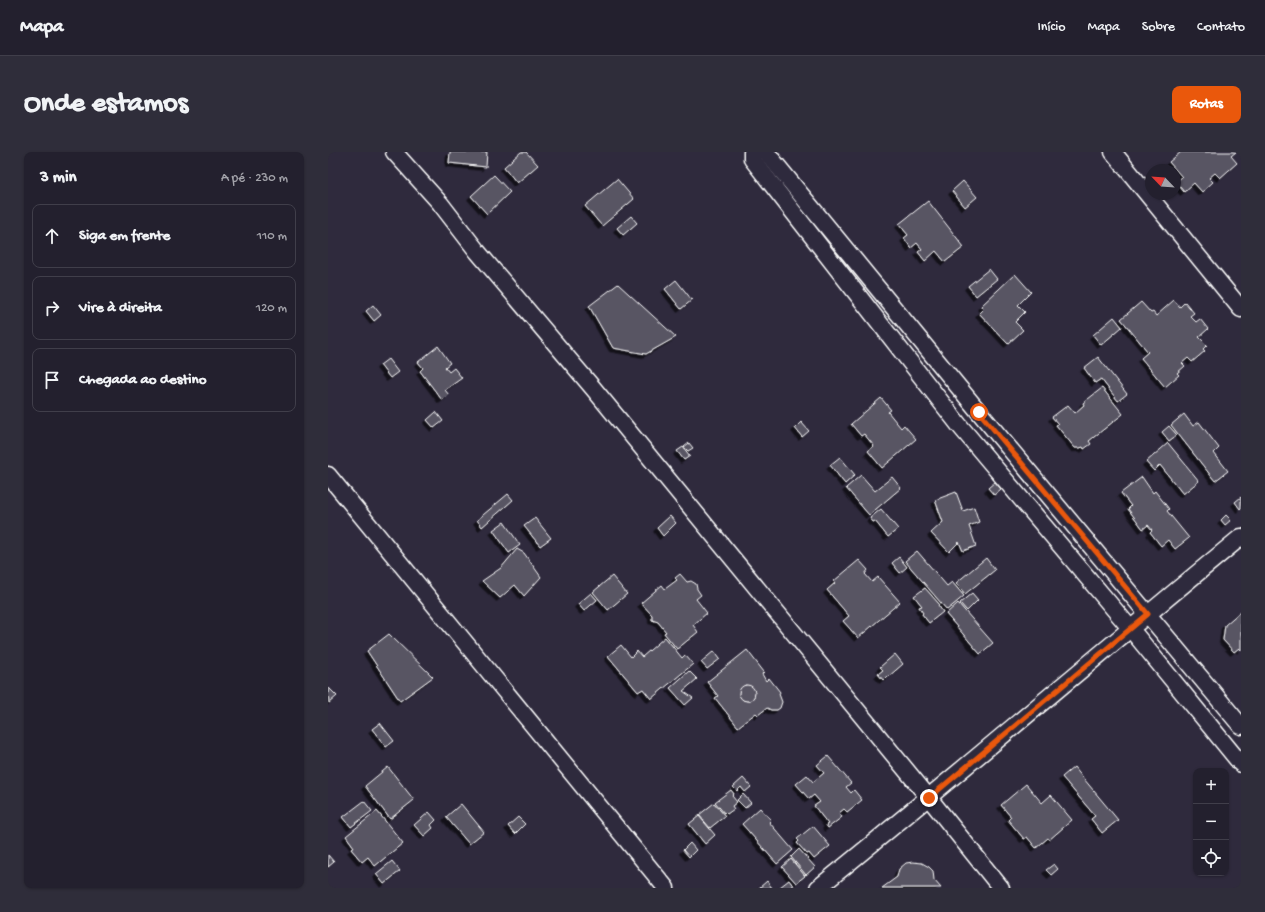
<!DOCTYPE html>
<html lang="pt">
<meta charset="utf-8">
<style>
:root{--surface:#23202e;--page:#2f2d3a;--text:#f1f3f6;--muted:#a3a3aa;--line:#403e4a;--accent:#ea580c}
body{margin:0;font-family:"Gochi Hand",sans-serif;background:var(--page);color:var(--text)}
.controls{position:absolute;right:12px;bottom:12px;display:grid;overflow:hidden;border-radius:8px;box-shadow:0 1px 3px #0004}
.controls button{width:36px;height:36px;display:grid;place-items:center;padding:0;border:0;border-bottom:1px solid var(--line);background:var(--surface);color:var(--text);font:20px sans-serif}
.compass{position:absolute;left:817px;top:12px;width:36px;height:36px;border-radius:50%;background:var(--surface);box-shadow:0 1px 3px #0004;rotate:295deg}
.stop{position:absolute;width:12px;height:12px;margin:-9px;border:3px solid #ea580c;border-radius:50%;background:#fff}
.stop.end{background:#ea580c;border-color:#fff;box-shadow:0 1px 4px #0008}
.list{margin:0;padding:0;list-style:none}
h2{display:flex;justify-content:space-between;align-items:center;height:52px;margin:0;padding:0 16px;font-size:17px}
h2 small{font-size:13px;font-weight:400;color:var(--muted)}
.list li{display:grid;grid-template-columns:26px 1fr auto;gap:12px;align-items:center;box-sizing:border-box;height:64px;margin:0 8px 8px;padding:0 8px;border:1px solid var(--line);border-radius:8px}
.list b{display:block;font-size:15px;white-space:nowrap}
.list em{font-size:13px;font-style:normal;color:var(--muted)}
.icon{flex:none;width:22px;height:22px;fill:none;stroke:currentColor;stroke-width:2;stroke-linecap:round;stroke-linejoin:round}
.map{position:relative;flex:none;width:913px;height:736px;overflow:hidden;border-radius:8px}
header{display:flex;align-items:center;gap:24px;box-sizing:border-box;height:56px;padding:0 20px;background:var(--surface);border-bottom:1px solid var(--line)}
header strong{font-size:19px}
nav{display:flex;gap:22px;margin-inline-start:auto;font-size:14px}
.intro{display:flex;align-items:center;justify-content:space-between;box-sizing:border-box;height:96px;padding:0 24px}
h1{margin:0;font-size:28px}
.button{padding:10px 18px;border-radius:8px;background:var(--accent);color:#fff;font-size:14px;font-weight:700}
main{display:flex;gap:24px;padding:0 24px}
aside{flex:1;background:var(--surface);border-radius:8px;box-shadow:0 1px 3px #0004}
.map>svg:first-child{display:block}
.building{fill:#595564;stroke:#fff;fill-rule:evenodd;filter:url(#shadow)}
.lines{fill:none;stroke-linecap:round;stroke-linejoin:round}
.minor-casing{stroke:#fff;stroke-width:19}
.minor{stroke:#2f2a3d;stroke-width:16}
.route{stroke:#ea580c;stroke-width:5}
</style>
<header>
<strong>Mapa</strong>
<nav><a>Início</a><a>Mapa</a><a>Sobre</a><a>Contato</a></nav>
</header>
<div class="intro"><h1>Onde estamos</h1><a class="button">Rotas</a></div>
<main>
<aside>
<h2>3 min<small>A pé · 230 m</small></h2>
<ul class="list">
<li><svg class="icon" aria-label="ahead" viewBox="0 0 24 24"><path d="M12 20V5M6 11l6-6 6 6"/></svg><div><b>Siga em frente</b></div><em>110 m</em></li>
<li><svg class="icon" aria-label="right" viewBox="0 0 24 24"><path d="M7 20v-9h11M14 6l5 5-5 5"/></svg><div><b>Vire à direita</b></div><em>120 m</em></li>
<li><svg class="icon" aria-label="arrive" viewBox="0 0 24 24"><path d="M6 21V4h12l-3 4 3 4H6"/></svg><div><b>Chegada ao destino</b></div></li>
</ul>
</aside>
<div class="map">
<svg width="913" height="736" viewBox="0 0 913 736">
<defs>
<filter id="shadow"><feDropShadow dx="-3.5" dy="3.5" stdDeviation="0" flood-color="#0009"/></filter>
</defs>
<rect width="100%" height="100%" fill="#2f2a3d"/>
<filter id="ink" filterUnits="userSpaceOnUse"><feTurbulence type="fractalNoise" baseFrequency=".025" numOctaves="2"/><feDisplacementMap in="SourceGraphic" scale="8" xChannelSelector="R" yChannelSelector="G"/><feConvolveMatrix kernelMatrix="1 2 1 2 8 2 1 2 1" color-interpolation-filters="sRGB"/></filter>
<g filter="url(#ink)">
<g class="building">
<polygon points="122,0 159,0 158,15 121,11"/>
<polygon points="193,0 198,0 210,13 189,31 176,15"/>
<polygon points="853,0 908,0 903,4 909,11 892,26 887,21 881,26 885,30 874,40 866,31 856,40 848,30 854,25 841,10"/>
<polygon points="166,23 182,40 159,62 143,44"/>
<polygon points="289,27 306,47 274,74 257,54"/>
<polygon points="635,29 649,45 637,55 624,39"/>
<polygon points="600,49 636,95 617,110 608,99 597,109 590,100 594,97 589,91 583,96 576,86 580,83 571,72"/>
<polygon points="303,64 309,71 295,83 289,76"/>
<polygon points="661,117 669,127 648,144 640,134"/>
<polygon points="687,122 703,140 690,153 697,160 687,170 695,178 680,192 651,161 655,157 653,154"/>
<polygon points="348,128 364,148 353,157 337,137"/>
<polygon points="290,132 348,185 318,202 285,196 261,154"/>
<polygon points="846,148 852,155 857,150 866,161 862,164 868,170 872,167 880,177 871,185 879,193 875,197 877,199 864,210 860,206 854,211 857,214 849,221 851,223 837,235 813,206 820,200 793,167 813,150 823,161 825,160 828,164"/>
<polygon points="45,153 53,163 46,169 38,159"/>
<polygon points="786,165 794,175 773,193 765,183"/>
<polygon points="110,194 122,211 117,215 121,220 126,216 134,226 117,238 121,243 114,248 92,219 95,216 90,210"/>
<polygon points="770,205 799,242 790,249 773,227 767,231 756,216"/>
<polygon points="60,207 70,220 62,226 52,213"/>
<polygon points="774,236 795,262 761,289 763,292 756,297 755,295 752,296 747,296 728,273 730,272 724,265 740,253 747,261 756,253 755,251"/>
<polygon points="553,246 563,258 560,260 573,276 576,273 588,287 554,316 540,299 546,294 536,282 533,284 523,272"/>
<polygon points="108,260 115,269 106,276 99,268"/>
<polygon points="856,262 865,274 871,270 891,296 886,301 900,319 887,329 843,273"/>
<polygon points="473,270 481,279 474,285 467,276"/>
<polygon points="841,274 849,283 841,289 834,280"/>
<polygon points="361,291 365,296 360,299 356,295"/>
<polygon points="840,291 871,329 855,342 832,313 826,319 818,310"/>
<polygon points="355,295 362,304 356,308 349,299"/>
<polygon points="512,305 527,323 517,332 502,313"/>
<polygon points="533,323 547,339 564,325 573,336 541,363 518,336"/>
<polygon points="814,325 825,341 827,339 841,357 839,359 861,386 847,397 840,388 833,394 822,380 824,378 820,373 815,377 800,357 803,354 793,341"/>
<polygon points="667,330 673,337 666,343 660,336"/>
<polygon points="628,340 635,359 646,355 651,370 641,374 648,394 635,399 631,390 621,400 603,381 615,370 607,348"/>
<polygon points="180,342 185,348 154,375 149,368"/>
<polygon points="913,345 913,356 912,357 907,350"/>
<polygon points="553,357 570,377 560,385 547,369 545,370 542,366"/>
<polygon points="898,363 903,368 897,373 893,368"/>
<polygon points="342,364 348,371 335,384 329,376"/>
<polygon points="207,366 223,386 212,394 196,374"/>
<polygon points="176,370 192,393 181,401 165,378"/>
<polygon points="189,397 196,401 213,425 196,444 187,433 172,446 154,429 173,416"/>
<polygon points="589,399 619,434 624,430 636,444 619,458 577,409"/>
<polygon points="571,405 579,415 572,421 564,411"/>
<polygon points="658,406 667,418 637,442 628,431"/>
<polygon points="531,408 540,418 537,422 544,430 550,425 572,450 530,486 515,469 521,464 499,438 507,431 506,429"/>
<polygon points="352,422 359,430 363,429 368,432 369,437 373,443 368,447 379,461 365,473 370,480 349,497 336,481 338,480 330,470 324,468 324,463 313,451 334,433 337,437 349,428 347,426"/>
<polygon points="284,424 299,442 280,458 265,440"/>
<polygon points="597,436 611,452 610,453 615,460 601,471 594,462 595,461 591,455 594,454 586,444"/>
<polygon points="263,441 269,448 256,459 250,452"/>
<polygon points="644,441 650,448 639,459 632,451"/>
<polygon points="630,451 665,491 652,502 618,462"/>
<polygon points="913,459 913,498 911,496 906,500 895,488 897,473"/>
<polygon points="61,482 105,525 72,549 39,499"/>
<polygon points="337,485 354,506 357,503 365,512 323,547 315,537 310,540 280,504 293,493 303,505 309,499 314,505"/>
<path d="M419,498L436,520L434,522L438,529L441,526L452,540L451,542L454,550L452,556L449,558H443L439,556L430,563L428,561L410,575L387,546L390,544L379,530ZM417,533L422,534L426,540V545L420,549L415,548L411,543L412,538Z"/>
<polygon points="386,499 392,507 379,517 373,510"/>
<polygon points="567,502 575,512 560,525 559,524 555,528 550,522 555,518 552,515"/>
<polygon points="361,519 369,527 355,539 365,546 357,553 342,536"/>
<circle cx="419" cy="541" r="8"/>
<polygon points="1,536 9,544 1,551 0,537"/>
<polygon points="52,571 66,589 58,595 44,577"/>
<polygon points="500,604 523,631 518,635 523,641 526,638 534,648 519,660 516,657 511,661 514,665 500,676 498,673 500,672 486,654 492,650 486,643 481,647 468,632 479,623 485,630 496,621 489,613"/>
<polygon points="60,615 86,648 62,667 37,634"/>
<polygon points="746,615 790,668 774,681 763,667 767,664 734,625"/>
<polygon points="415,626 423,635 417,640 413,635 409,639 405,635"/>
<polygon points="698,632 714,651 723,643 744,668 721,688 720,686 708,696 699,685 696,687 680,668 683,665 673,653"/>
<polygon points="403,638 406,642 404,644 409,650 404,654 406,657 399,662 397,660 396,661 387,650"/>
<polygon points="415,642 423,651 417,656 409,648"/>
<polygon points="36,649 44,659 23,675 15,665"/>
<polygon points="386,651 397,664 382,676 371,663"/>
<polygon points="133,652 156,680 141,692 118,665"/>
<polygon points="432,656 443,668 441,670 465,698 449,712 414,672"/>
<polygon points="49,659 75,691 47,714 40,705 34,710 23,697 26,695 18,684"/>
<polygon points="101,660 108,668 103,673 105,676 96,684 86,673"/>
<polygon points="371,664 387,683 377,692 361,672"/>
<polygon points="190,665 197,672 187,682 180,674"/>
<polygon points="485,674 502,694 486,707 481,701 479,702 469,691 471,689 469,687"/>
<polygon points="362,691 368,698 361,705 355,698"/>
<polygon points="471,697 487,715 478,723 463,705"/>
<polygon points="0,703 6,710 0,715"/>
<polygon points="463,707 477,724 468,731 454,715"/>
<polygon points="64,709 72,719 56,732 48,722"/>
<polygon points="585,710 594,711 601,715 605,719 606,728 613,736 554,736 569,725 571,717 578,711"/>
<polygon points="726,712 730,717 723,723 718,718"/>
<polygon points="461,728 466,735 453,736 452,735"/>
<polygon points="439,729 444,736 431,736"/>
</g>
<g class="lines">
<defs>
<g id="minor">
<polyline points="66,0 112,51 149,99 265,236 601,646 673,736"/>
<polyline points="424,0 424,7 631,273 802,476 913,612"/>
<polyline points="438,0 651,260 913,574"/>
<polyline points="785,0 913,157"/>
<polyline points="0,323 338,736"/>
<path d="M490,736C633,620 772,501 913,385"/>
</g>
</defs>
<use href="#minor" class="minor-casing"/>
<use href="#minor" class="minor"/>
</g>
</g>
<g class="lines" filter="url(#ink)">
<polyline class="route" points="601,646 820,462 651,260"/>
</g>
</svg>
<div class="controls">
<button>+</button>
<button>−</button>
<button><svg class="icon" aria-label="locate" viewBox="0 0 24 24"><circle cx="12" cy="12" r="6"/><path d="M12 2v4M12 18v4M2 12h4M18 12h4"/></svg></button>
</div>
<svg class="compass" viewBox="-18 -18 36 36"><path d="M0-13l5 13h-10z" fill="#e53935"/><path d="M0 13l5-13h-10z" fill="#a3a3aa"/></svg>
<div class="stop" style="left:651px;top:260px"></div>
<div class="stop end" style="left:601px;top:646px"></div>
</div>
</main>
